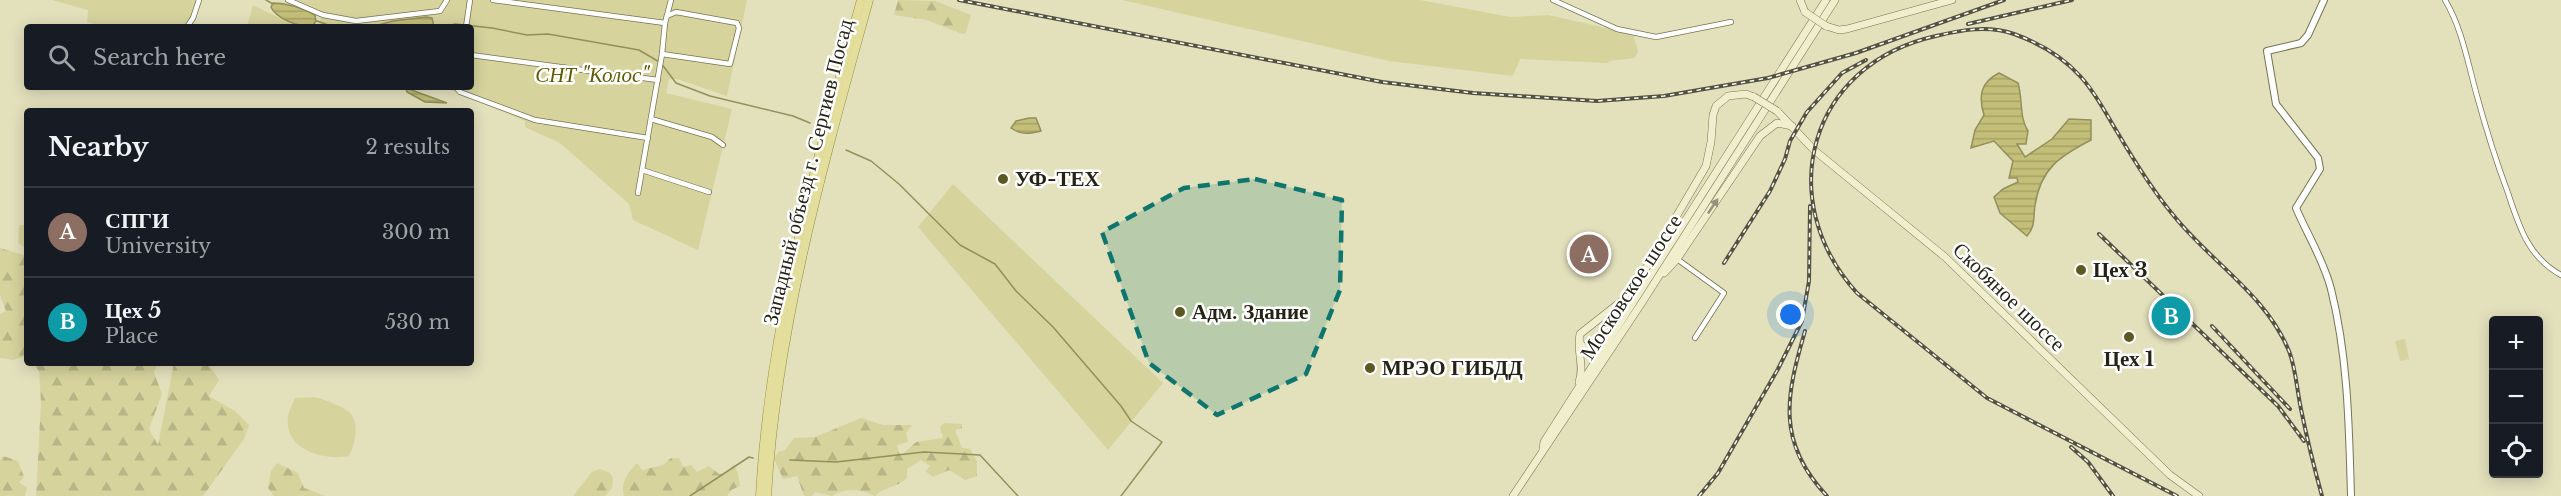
<!DOCTYPE html>
<meta charset="utf-8">
<style>
:root{--surface:#171b24;--page:#242831;--text:#f1f3f6;--muted:#9ea1a6;--line:#363941;--accent:#d93025}
body{margin:0;font-family:"Libre Baskerville",serif;background:var(--page);color:var(--text)}
.controls{position:absolute;right:18px;bottom:18px;display:grid;overflow:hidden;border-radius:6px;box-shadow:0 3px 15px #0003}
.controls button{width:54px;height:54px;display:grid;place-items:center;padding:0;border:0;border-bottom:2px solid var(--line);background:var(--surface);color:var(--text);font:30px sans-serif}
.you{position:absolute;left:1791px;top:315px;width:21px;height:21px;margin:-15px;border:4px solid #fff;border-radius:50%;background:#1a73e8;box-shadow:0 0 0 9px #1a73e833}
.badge{display:grid;place-items:center;width:39px;height:39px;border-radius:50%;background:var(--accent);color:#fff;font-size:20px;font-weight:700}
.pin{position:absolute;translate:-50% -50%;border:3px solid #fff;box-shadow:0 2px 6px #0006}
.list{margin:0;padding:0;list-style:none}
h2{display:flex;justify-content:space-between;align-items:center;height:78px;margin:0;padding:0 24px;font-size:26px}
h2 small{font-size:20px;font-weight:400;color:var(--muted)}
.list li{display:grid;grid-template-columns:39px 1fr auto;gap:18px;align-items:center;box-sizing:border-box;height:90px;padding:0 24px;border-top:2px solid var(--line)}
.list b{display:block;font-size:22px;white-space:nowrap}
.list p{margin:0;font-size:20px;white-space:nowrap;color:var(--muted)}
.list em{font-size:20px;font-style:normal;color:var(--muted)}
.icon{flex:none;width:33px;height:33px;fill:none;stroke:currentColor;stroke-width:2;stroke-linecap:round;stroke-linejoin:round}
.map{position:relative;flex:none;width:2561px;height:496px;overflow:hidden}
.search{position:absolute;background:var(--surface);box-shadow:0 3px 15px #0003;left:24px;top:24px;width:450px;height:66px;display:flex;align-items:center;gap:15px;box-sizing:border-box;padding:0 21px;border-radius:6px;color:var(--muted);font-size:22px}
.panel{position:absolute;background:var(--surface);box-shadow:0 3px 15px #0003;left:24px;top:108px;width:450px;height:258px;border-radius:6px}
.map>svg:first-child{display:block}
.green{fill:#d6d39d}
.forest{fill:url(#forest-firs)}
.water{fill:url(#water-rules);stroke:#93905a;stroke-width:1.5}
.lines{fill:none;stroke-linecap:round;stroke-linejoin:round}
.stream{stroke:#93905a;stroke-width:1.5}
.minor-casing{stroke:#767452;stroke-width:6}
.tertiary-casing{stroke:#767452;stroke-width:8}
.secondary-casing{stroke:#767452;stroke-width:8}
.primary-casing{stroke:#948e42;stroke-width:9}
.minor{stroke:#fff;stroke-width:4.5}
.tertiary{stroke:#fff;stroke-width:6}
.secondary{stroke:#f1eece;stroke-width:7}
.primary{stroke:#e3de9c;stroke-width:8}
.rail-casing{stroke:#54523f;stroke-width:4}
.rail{stroke:#fff;stroke-width:1.5;stroke-dasharray:4.5;stroke-linecap:butt}
.secondary-bridge-casing{stroke:#767452;stroke-width:8;stroke-linecap:butt}
.secondary-bridge{stroke:#f1eece;stroke-width:7}
.oneway{fill:#95937b}
.marked{fill:#0f766e;fill-opacity:0.2;stroke:#0f766e;stroke-width:4.5;stroke-dasharray:12 8;stroke-linejoin:round}
.poi-dot{fill:#5c5824;stroke:#fff;stroke-width:2}
.labels{text-anchor:middle;stroke-width:5;stroke-linejoin:round;paint-order:stroke}
.park-label{font-size:21px;font-style:italic;fill:#605900;stroke:#fff}
.street-label{font-size:21px;fill:#242315;stroke:#fff}
.poi-label{font-size:21px;font-weight:bold;fill:#242315;stroke:#fff;text-anchor:start}
</style>
<div class="map">
<svg width="2561" height="496" viewBox="0 0 2561 496">
<defs>
<pattern id="forest-firs" width="22" height="20" patternUnits="userSpaceOnUse" patternTransform="scale(1.5)"><rect width="22" height="20" fill="#d6d39d"/><path d="M5 1l3.5 6h-7zM16 11l3.5 6h-7z" fill="#b8b586"/></pattern>
<pattern id="water-rules" width="6" height="5" patternUnits="userSpaceOnUse" patternTransform="scale(1.5)"><rect width="6" height="5" fill="#c3be78"/><path d="M0 2.5h6" fill="none" stroke="#a7a367"/></pattern>
</defs>
<rect width="100%" height="100%" fill="#e3e1bc"/>
<g class="green">
<polygon points="52,0 196,0 191,18 184,27 107,27 87,22 88,10"/>
<polygon points="297,0 747,0 727,96 677,79 669,79 666,93 732,109 698,250 633,220 629,204 560,143 525,127 525,121 444,87 471,87 471,27 319,27 322,11"/>
<polygon points="1122,0 1420,0 1510,17 1548,15 1633,34 1638,51 1635,58 1609,61 1608,63 1520,59 1513,76 1389,61"/>
<polygon points="253,5 298,27 247,27"/>
<polygon points="953,184 1163,383 1108,450 918,227"/>
<polygon points="19,225 27,225 27,248 18,244"/>
<polygon points="2405,339 2409,359 2400,361 2395,341"/>
<path d="M314,397C323,399 343,406 350,413C360,423 355,445 349,456C324,461 283,450 288,416C289,410 293,404 295,398Z"/>
</g>
<g class="forest">
<polygon points="898,0 935,1 971,15 966,32 962,34 927,20 894,15"/>
<polygon points="0,248 27,256 27,358 25,356 13,360 0,358 0,314 6,311 0,295"/>
<polygon points="32,363 157,363 154,373 162,394 149,429 158,445 174,363 208,363 219,380 209,396 235,411 249,425 244,439 203,496 36,496 41,402 39,371"/>
<path d="M861,418L883,425H912L906,433L908,442L897,445L899,453L903,454L916,442L943,438L940,427L944,423L962,424V428L955,430L962,448L970,449L977,461V476L965,480L949,470L933,477L925,471L930,466L921,460L907,469V478C897,488 885,486 875,496C861,489 846,487 832,496L815,492L812,496H804L797,476L783,479L774,459L778,452L785,450L794,438L815,437Z"/>
<polygon points="3,456 18,461 24,477 19,482 27,488 25,496 0,496 0,460"/>
<path d="M671,458H679L683,467L691,465L697,472L709,466L719,474L726,473L734,464L738,473L740,486L731,490L727,496H624C620,483 628,472 637,463L642,470L663,465Z"/>
<polygon points="277,463 298,473 304,488 326,496 274,496 268,488 271,471"/>
<polygon points="600,469 610,473 613,478 612,488 605,496 573,496 592,472"/>
</g>
<g class="water">
<path d="M273,3C286,3 303,8 315,15L316,21L312,27C300,27 276,19 271,7Z"/>
<polygon points="426,17 432,18 434,27 371,27 393,21"/>
<path d="M1999,73L2018,83C2023,100 2019,117 2028,131L2026,144H2017L2025,157L2052,139L2069,119L2091,120V140C2060,156 2041,168 2035,205C2033,217 2036,226 2027,236L2000,213L1994,197L2003,189L2018,182L2017,178H2009L2013,161L1994,141L1971,148L1975,130L1984,115C1978,96 1981,82 1999,73Z"/>
<polygon points="406,88 447,103 425,102 407,92"/>
<path d="M1029,118H1036L1041,131C1029,134 1021,135 1011,128L1016,121Z"/>
</g>
<g class="lines">
<g class="stream">
<polyline points="266,0 273,4"/>
<polyline points="317,21 334,27"/>
<polyline points="445,27 455,24 492,28 527,35 548,34 639,50 661,63 676,83 710,96 793,116 810,123"/>
<polyline points="846,150 871,161 899,184 960,245 995,264 1016,291 1053,327 1121,406 1131,421 1162,442 1121,496"/>
<polyline points="790,460 836,462 924,452 980,455 1018,496"/>
<polyline points="690,496 749,457 753,458"/>
</g>
<defs>
<g id="minor">
<polyline points="288,0 323,15 356,21 440,11 447,0"/>
<polyline points="493,0 665,23"/>
<polyline points="1553,0 1617,29 1656,37 1731,22"/>
<path d="M2445,0C2462,28 2468,64 2477,96C2486,129 2496,161 2508,193C2519,226 2528,257 2561,275"/>
<polyline points="88,27 94,27"/>
<polyline points="187,27 193,18 199,0"/>
<polyline points="466,27 470,0"/>
<polyline points="662,54 730,64 739,28 737,23 676,12 667,16"/>
<polyline points="471,55 658,80"/>
<polyline points="456,87 460,92 535,120 648,138"/>
<polyline points="651,119 712,137 723,145"/>
<polyline points="642,170 709,192"/>
<polyline points="638,193 662,54 665,23 671,0"/>
<polyline points="1677,259 1724,293 1695,338"/>
</g>
<path id="tertiary" d="M2324,0L2308,35L2301,43L2267,51L2276,104L2318,158L2320,169L2296,208C2307,234 2324,261 2331,289C2348,357 2349,426 2351,496"/>
<g id="secondary">
<polyline points="1800,0 1805,12"/>
<polyline points="1826,26 1839,30 1847,29 1952,0"/>
<polyline points="1777,111 1814,150 1945,257 2170,475 2199,496"/>
<polyline points="1664,273 1677,259 1760,136 1777,123 1792,126"/>
<polyline points="1580,343 1586,350 1593,352 1604,343"/>
<path d="M1579,382C1585,365 1576,352 1580,334L1623,300L1646,268L1706,166L1711,142L1713,115L1716,106L1728,96L1746,94L1754,97"/>
<polyline points="1543,449 1544,442 1826,0"/>
<polyline points="1513,496 1641,304 1835,0"/>
</g>
<g id="primary">
<path d="M760,496C769,326 816,163 861,0"/>
<path d="M767,496C777,326 824,163 869,0"/>
</g>
</defs>
<use href="#minor" class="minor-casing"/>
<use href="#tertiary" class="tertiary-casing"/>
<use href="#secondary" class="secondary-casing"/>
<use href="#primary" class="primary-casing"/>
<use href="#minor" class="minor"/>
<use href="#tertiary" class="tertiary"/>
<use href="#secondary" class="secondary"/>
<use href="#primary" class="primary"/>
<defs>
<g id="rail">
<polyline points="959,0 1382,82 1473,93 1597,101 1664,96 1768,78 1856,53 2004,0"/>
<polyline points="1968,24 2072,0"/>
<polyline points="2099,234 2278,406 2304,441"/>
<polyline points="1724,263 1770,191 1785,159 1790,141 1807,112 1842,73 1866,60"/>
<polyline points="2212,326 2290,409"/>
<path d="M1805,331C1786,396 1776,442 1827,496"/>
<polyline points="2071,447 2088,462 2113,496"/>
<polyline points="1699,496 1718,473 1778,369 1802,321 1809,281 1810,206"/>
<path d="M2177,496L1987,398L1857,293C1772,199 1809,64 1936,36C1961,30 1988,25 2014,34C2039,43 2062,56 2080,76C2095,92 2105,112 2116,130C2133,159 2152,190 2174,216C2211,262 2266,295 2289,351C2296,369 2297,391 2301,409C2307,439 2314,467 2322,496"/>
</g>
</defs>
<use href="#rail" class="rail-casing"/>
<use href="#rail" class="rail"/>
<defs>
<g id="secondary-bridge">
<polyline points="1805,12 1826,26"/>
<polyline points="1754,97 1777,111"/>
</g>
</defs>
<use href="#secondary-bridge" class="secondary-bridge-casing"/>
<use href="#secondary-bridge" class="secondary-bridge"/>
</g>
<defs><path id="oneway-solid" d="M-6-.8H1V-3.2L6.5 0L1 3.2V.8H-6Z" transform="scale(1.5)"/></defs>
<use class="oneway" href="#oneway-solid" transform="translate(1713 206) rotate(-56)"/>
<path class="marked" d="M1255,179L1342,200L1340,290L1306,374L1217,415L1149,363L1102,232L1184,188Z"/>
<g class="poi-dot">
<circle cx="1003" cy="179" r="6"/>
<circle cx="2081" cy="270" r="6"/>
<circle cx="1180" cy="312" r="6"/>
<circle cx="2129" cy="337" r="6"/>
<circle cx="1370" cy="368" r="6"/>
</g>
<g class="labels">
<g class="park-label">
<text x="592" y="82">СНТ "Колос"</text>
</g>
<g class="street-label">
<text transform="translate(808 172) rotate(-76)" y="7">Западный объезд г. Сергиев Посад</text>
<text transform="translate(1631 287) rotate(-57)" y="7">Московское шоссе</text>
<text transform="translate(2009 297) rotate(44)" y="7">Скобяное шоссе</text>
</g>
<g class="poi-label">
<text x="1015" y="186">УФ-ТЕХ</text>
<text x="2093" y="277">Цех 3</text>
<text x="1192" y="319">Адм. Здание</text>
<text x="2129" y="366" text-anchor="middle">Цех 1</text>
<text x="1382" y="375">МРЭО ГИБДД</text>
</g>
</g>
</svg>
<div class="controls">
<button>+</button>
<button>−</button>
<button><svg class="icon" aria-label="locate" viewBox="0 0 24 24"><circle cx="12" cy="12" r="6"/><path d="M12 2v4M12 18v4M2 12h4M18 12h4"/></svg></button>
</div>
<div class="you"></div>
<div class="pin badge" style="left:1589px;top:254px;background:#8d6e63">A</div>
<div class="pin badge" style="left:2171px;top:316px;background:#0f9aa8">B</div>
<div class="search"><svg class="icon" aria-label="search" viewBox="0 0 24 24"><circle cx="10" cy="10" r="6"/><path d="M15 15l6 6"/></svg>Search here</div>
<section class="panel">
<h2>Nearby<small>2 results</small></h2>
<ul class="list">
<li><span class="badge" style="background:#8d6e63">A</span><div><b>СПГИ</b><p>University</p></div><em>300 m</em></li>
<li><span class="badge" style="background:#0f9aa8">B</span><div><b>Цех 5</b><p>Place</p></div><em>530 m</em></li>
</ul>
</section>
</div>
